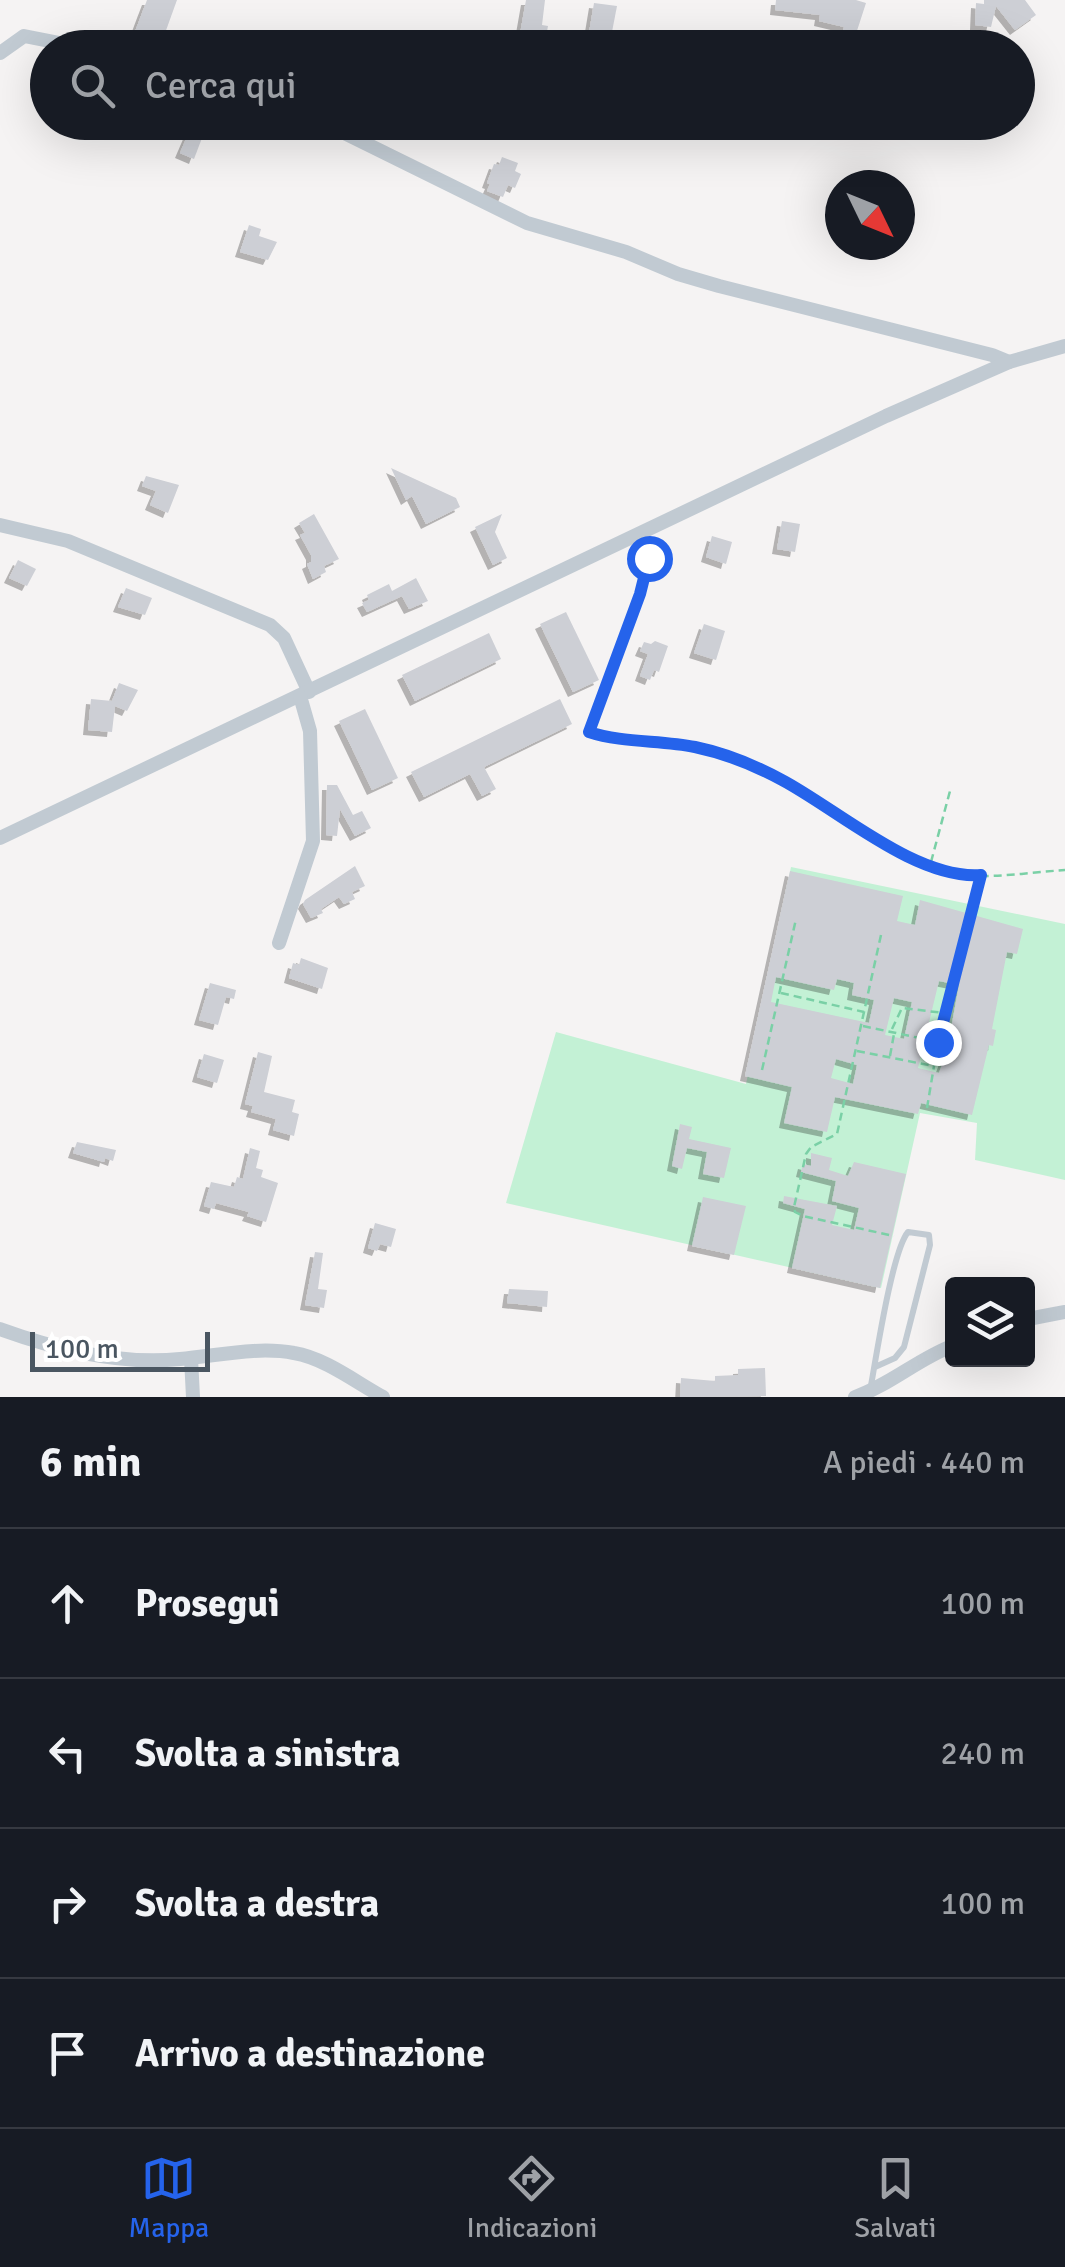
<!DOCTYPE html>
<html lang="it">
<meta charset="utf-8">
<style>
:root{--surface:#171b24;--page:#242831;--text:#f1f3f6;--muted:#9ea1a6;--line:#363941;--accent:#2563eb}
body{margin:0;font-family:Signika,sans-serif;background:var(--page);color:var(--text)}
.controls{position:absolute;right:30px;bottom:30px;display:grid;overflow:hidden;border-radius:10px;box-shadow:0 10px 40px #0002}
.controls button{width:90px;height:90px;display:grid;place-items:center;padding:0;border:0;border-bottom:2px solid var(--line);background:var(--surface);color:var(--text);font:50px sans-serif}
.compass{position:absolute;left:825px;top:170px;width:90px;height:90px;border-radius:50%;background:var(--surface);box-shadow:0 10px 40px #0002;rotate:133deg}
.scale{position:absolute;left:30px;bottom:25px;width:180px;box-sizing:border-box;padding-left:10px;border:5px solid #4a5661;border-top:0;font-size:28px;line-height:35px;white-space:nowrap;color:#4a5661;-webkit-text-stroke:8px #fff;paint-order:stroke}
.stop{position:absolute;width:30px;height:30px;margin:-22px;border:8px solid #2563eb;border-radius:50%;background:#fff}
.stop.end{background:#2563eb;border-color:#fff;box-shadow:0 2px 10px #0008}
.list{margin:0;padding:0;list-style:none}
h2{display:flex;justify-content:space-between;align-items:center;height:130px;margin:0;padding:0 40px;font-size:42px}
h2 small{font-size:32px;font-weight:400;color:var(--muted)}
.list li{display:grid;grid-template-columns:65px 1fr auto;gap:30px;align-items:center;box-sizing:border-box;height:150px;padding:0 40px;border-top:2px solid var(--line)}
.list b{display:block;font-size:38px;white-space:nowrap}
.list em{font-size:32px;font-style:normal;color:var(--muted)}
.icon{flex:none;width:55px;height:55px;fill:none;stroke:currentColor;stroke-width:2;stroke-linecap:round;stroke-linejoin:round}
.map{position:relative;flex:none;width:1065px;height:1397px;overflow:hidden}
.search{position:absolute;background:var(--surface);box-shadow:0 10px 40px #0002;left:30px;right:30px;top:30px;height:110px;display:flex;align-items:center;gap:25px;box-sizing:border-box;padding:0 35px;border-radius:55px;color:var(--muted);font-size:38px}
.sheet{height:730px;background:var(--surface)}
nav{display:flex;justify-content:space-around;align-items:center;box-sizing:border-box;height:140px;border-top:2px solid var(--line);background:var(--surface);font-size:28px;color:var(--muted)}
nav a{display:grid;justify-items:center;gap:5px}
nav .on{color:var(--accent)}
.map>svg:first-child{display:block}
.green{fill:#c3f1d5}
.building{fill:#cdcfd5;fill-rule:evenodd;filter:url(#shadow)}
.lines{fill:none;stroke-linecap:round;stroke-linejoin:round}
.path{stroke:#7ad0a6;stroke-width:2.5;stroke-dasharray:8 5;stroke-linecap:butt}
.lane{stroke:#c1cad2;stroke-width:6}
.street{stroke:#c1cad2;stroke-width:14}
.route{stroke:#2563eb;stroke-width:12}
</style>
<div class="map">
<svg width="1065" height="1397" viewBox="0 0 1065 1397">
<defs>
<filter id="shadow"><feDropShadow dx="-5" dy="5" stdDeviation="0" flood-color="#0004"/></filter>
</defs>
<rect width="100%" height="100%" fill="#f5f3f3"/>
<polygon class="green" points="791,867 1065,924 1065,1180 975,1160 977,1123 920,1113 881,1288 506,1203 556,1032 746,1084"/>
<g class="building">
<polygon points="147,0 177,0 160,47 133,37"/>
<polygon points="526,0 545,0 542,25 548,26 544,48 512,43 513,33 520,34"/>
<polygon points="776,0 856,0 866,3 854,40 842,36 844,27 819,21 820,15 775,10"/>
<polygon points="984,0 1025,0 1036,15 1015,30 996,6 991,27 975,25 976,3 984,4"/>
<polygon points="594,3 617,6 611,37 589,33"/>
<polygon points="899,34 922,37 921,48 889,48 890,36 898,37"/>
<polygon points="189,132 202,138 194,159 180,153"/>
<polygon points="502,157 518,163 515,171 521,174 515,188 508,185 503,197 487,191 490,184 487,183 494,164 499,165"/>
<polygon points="249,225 261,229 259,236 277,242 268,260 240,252"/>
<polygon points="391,468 456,498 460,507 426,524 412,496 406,500"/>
<polygon points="146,476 179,485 168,513 150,505 156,491 142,486"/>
<polygon points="314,514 339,559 324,566 326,572 313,579 307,564 311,562 311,555 300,535 305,533 299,523"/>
<polygon points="502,514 495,532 507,558 493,565 475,527"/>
<polygon points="782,521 800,524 795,552 777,549"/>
<polygon points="712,536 732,542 726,564 706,557"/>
<polygon points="18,560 36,569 27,586 9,578"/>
<polygon points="416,578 428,601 409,609 402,596 367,612 362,603 369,600 367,595 389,584 392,591"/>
<polygon points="126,588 152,598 145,615 118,607"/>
<polygon points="566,612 599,680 573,692 540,624"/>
<polygon points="704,624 725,631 716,660 694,653"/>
<polygon points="489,633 501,659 415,701 402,675"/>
<polygon points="655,641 668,646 659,672 654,670 650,680 640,676 648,654 640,651 644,642 651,644"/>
<polygon points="119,683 138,690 127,711 115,706 112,732 88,730 91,699 112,701"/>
<polygon points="560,699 572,724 484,767 496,789 482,796 470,774 424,797 411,772"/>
<polygon points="365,709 398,778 372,790 339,721"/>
<polygon points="327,785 337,785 353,815 362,811 371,828 355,836 340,809 337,836 326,835"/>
<polygon points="355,866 365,886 352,892 355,899 344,904 339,897 321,909 323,913 311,918 303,904 305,900"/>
<path d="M790,871L903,896L897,921L915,925L920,900L1023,929L1017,954L1007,952L992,1029L996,1030L993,1046L989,1045L972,1115L921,1103L918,1114L835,1097L827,1132L784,1123L792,1087L745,1076ZM776,977L834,990L837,979L854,983L852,995L874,1000L869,1023L771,1002ZM939,981L959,985L947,1051L939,1073L918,1068ZM894,998L912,1002L904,1039L885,1035ZM836,1059L857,1065L853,1084L831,1078Z"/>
<polygon points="301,958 328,968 322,989 289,978 293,963 299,965"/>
<polygon points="210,983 236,990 234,999 226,997 218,1025 199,1020"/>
<polygon points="258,1052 272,1056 264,1092 295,1100 292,1112 299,1114 294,1136 273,1130 276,1119 251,1112 253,1106 245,1104"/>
<polygon points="204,1054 224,1060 217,1083 197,1077"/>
<polygon points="680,1124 692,1127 689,1139 731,1148 724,1178 703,1174 707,1152 687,1148 682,1169 672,1166"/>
<polygon points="77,1142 116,1150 113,1161 105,1158 104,1162 73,1153"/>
<polygon points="250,1148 260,1151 256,1168 263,1170 261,1177 278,1183 266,1222 247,1216 249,1212 216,1203 214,1209 204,1206 211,1182 234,1187 237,1177 243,1179"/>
<polygon points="811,1153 832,1158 829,1170 848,1176 854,1162 906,1174 880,1288 792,1268 805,1209 783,1203 784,1196 837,1206 832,1225 854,1230 859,1208 832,1201 836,1181 801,1172 803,1164 811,1166"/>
<polygon points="703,1197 746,1206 734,1255 692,1246"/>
<polygon points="375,1223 396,1229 391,1247 380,1244 377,1251 368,1248"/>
<polygon points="315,1252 323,1253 318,1289 327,1290 324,1308 305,1305"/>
<polygon points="509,1289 548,1291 547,1307 507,1303"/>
<polygon points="765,1368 766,1396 680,1397 681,1378 715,1381 715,1376 738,1375 738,1369"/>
</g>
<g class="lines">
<g class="path">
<path d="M650,542L640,594L589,732C622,743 661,740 695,747C710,750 725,756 739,761C813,789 895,871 973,876C1003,877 1035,872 1065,870"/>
<polyline points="931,862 950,791"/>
<polyline points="881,935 837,1134 811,1147 806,1154 794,1207 795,1212 803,1216 894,1236"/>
<polyline points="781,993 864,1012"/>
<polyline points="863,1026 938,1042"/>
<polyline points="892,1029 902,1008 944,1013"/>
<polyline points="857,1051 933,1066"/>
<polyline points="890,1056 894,1034"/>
<polyline points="762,1070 796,919"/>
<polyline points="927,1108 938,1042 980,876"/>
</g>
<path class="lane" d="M870,1391C876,1359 892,1251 908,1232L929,1235L930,1245L904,1347L895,1358L875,1367"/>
<g class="street">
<polyline points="0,53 24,36 85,48"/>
<polyline points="322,122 527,223 626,252 678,274 719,286 992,355 1009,362"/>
<polyline points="0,525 68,541 270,625 284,638 309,692"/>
<polyline points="0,838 886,416 1009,362 1065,346"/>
<polyline points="279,943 313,841 310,731 300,696"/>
<polyline points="1028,1319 1065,1312"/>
<path d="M0,1329C55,1349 121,1365 180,1359C217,1356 257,1346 294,1353C325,1358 357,1383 383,1397"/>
<polyline points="191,1358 193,1397"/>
<path d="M855,1397C890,1385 918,1359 952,1346"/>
</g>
</g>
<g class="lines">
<path class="route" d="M649,558L640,594L589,732C622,743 661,740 695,747C724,753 756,766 782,780C837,809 916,880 981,875L938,1042"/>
</g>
</svg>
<div class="controls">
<button><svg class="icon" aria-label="layers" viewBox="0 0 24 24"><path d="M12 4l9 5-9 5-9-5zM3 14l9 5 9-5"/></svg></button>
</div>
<svg class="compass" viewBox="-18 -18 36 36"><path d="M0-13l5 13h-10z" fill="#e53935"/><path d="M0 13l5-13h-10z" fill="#9ea1a6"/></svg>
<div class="scale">100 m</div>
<div class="stop" style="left:649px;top:558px"></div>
<div class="stop end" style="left:938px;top:1042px"></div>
<div class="search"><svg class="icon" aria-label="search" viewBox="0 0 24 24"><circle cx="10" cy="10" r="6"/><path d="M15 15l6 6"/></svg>Cerca qui</div>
</div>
<section class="sheet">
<h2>6 min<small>A piedi · 440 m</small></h2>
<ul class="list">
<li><svg class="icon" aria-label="ahead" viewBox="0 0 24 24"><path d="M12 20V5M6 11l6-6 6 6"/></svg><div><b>Prosegui</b></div><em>100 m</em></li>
<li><svg class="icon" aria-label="left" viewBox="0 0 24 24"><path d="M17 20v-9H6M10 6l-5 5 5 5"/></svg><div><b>Svolta a sinistra</b></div><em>240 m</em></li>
<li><svg class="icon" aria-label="right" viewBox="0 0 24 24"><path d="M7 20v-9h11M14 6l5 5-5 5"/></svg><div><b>Svolta a destra</b></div><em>100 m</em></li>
<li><svg class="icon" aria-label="arrive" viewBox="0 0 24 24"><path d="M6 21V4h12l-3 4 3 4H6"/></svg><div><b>Arrivo a destinazione</b></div></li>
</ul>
</section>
<nav>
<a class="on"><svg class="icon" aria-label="map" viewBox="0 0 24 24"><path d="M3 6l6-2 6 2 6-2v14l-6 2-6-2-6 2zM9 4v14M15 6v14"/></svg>Mappa</a>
<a><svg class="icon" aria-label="directions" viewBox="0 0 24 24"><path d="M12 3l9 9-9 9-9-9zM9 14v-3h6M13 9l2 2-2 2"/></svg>Indicazioni</a>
<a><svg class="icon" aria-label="saved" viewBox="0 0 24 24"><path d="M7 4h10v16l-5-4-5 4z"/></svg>Salvati</a>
</nav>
